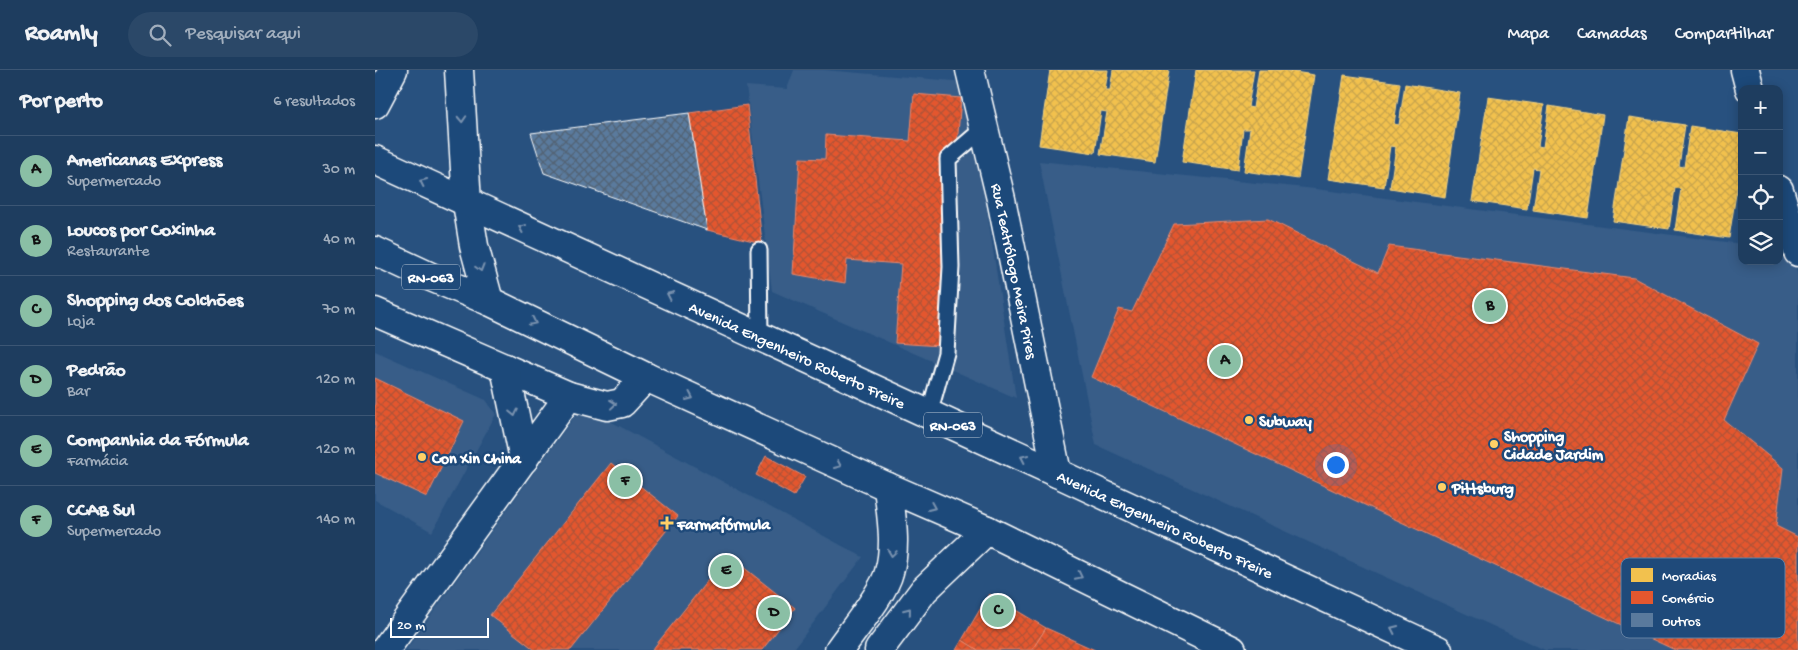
<!DOCTYPE html>
<html lang="pt">
<meta charset="utf-8">
<style>
:root{--surface:#1e3d5f;--page:#2b4868;--text:#f1f3f6;--muted:#a1aebd;--line:#3c5674;--accent:#8abfa5}
body{margin:0;font-family:"Gochi Hand",sans-serif;background:var(--page);color:var(--text)}
.controls{position:absolute;right:15px;top:15px;display:grid;overflow:hidden;border-radius:10px;box-shadow:0 2px 12px #0003}
.controls button{width:45px;height:45px;display:grid;place-items:center;padding:0;border:0;border-bottom:1px solid var(--line);background:var(--surface);color:var(--text);font:25px sans-serif}
.scale{position:absolute;left:15px;bottom:12px;width:99px;box-sizing:border-box;padding-left:5px;border:2px solid #fff;border-top:0;font-size:14px;line-height:18px;white-space:nowrap;color:#fff;-webkit-text-stroke:4px #1f4a7a;paint-order:stroke}
.you{position:absolute;left:960px;top:394px;width:18px;height:18px;margin:-12px;border:4px solid #fff;border-radius:50%;background:#1a73e8;box-shadow:0 0 0 8px #1a73e833}
.badge{display:grid;place-items:center;width:32px;height:32px;border-radius:50%;background:var(--accent);color:#111;font-size:16px;font-weight:700}
.pin{position:absolute;translate:-50% -50%;border:2px solid #fff;box-shadow:0 1px 5px #0006}
.list{margin:0;padding:0;list-style:none}
h2{display:flex;justify-content:space-between;align-items:center;height:65px;margin:0;padding:0 20px;font-size:21px}
h2 small{font-size:16px;font-weight:400;color:var(--muted)}
.list li{display:grid;grid-template-columns:32px 1fr auto;gap:15px;align-items:center;box-sizing:border-box;height:70px;padding:0 20px;border-top:1px solid var(--line)}
.list b{display:block;font-size:19px;white-space:nowrap}
.list p{margin:0;font-size:16px;white-space:nowrap;color:var(--muted)}
.list em{font-size:16px;font-style:normal;color:var(--muted)}
.icon{flex:none;width:28px;height:28px;fill:none;stroke:currentColor;stroke-width:2;stroke-linecap:round;stroke-linejoin:round}
.map{position:relative;flex:none;width:1423px;height:580px;overflow:hidden}
header{display:flex;align-items:center;gap:30px;box-sizing:border-box;height:70px;padding:0 25px;background:var(--surface);border-bottom:1px solid var(--line)}
header strong{font-size:24px}
nav{display:flex;gap:28px;margin-inline-start:auto;font-size:18px}
.search{width:350px;height:45px;background:var(--page);display:flex;align-items:center;gap:12px;box-sizing:border-box;padding:0 18px;border-radius:28px;color:var(--muted);font-size:19px}
main{display:flex}
aside{flex:1;background:var(--surface)}
.map>svg:first-child{display:block}
.built{fill:#375d88}
.homes{fill:url(#homes-cross-hatch);stroke:#f6d483}
.shops{fill:url(#shops-cross-hatch);stroke:#ec896d}
.building{fill:url(#building-cross-hatch);stroke:#fff}
.lines{fill:none;stroke-linecap:round;stroke-linejoin:round}
.service-casing{stroke:#fff;stroke-width:19}
.minor-casing{stroke:#fff;stroke-width:31}
.secondary-casing{stroke:#fff;stroke-width:31}
.primary-casing{stroke:#fff;stroke-width:31}
.service{stroke:#1f4a7a;stroke-width:15}
.minor{stroke:#1f4a7a;stroke-width:28}
.secondary{stroke:#1f4a7a;stroke-width:28}
.primary{stroke:#1f4a7a;stroke-width:28}
.oneway{stroke:#7992af}
.poi-dot{fill:#ffd166;stroke:#1f4a7a;stroke-width:2}
.labels{text-anchor:middle;stroke-width:5;stroke-linejoin:round;paint-order:stroke}
.shield{fill:#1f4a7a;stroke:#bcc9d7;stroke-width:1}
.shield-label{font-size:15px;font-weight:bold;fill:#fff}
.street-label{font-size:16px;fill:#fff;stroke:#1f4a7a}
.poi-label{font-size:16px;font-weight:bold;fill:#fff;stroke:#1f4a7a;text-anchor:start}
.key{fill:#1f4a7a;stroke:#6280a2;stroke-width:1}
.key-label{font-size:14px;fill:#fff}
</style>
<header>
<strong>Roamly</strong>
<div class="search"><svg class="icon" aria-label="search" viewBox="0 0 24 24"><circle cx="10" cy="10" r="6"/><path d="M15 15l6 6"/></svg>Pesquisar aqui</div>
<nav><a>Mapa</a><a>Camadas</a><a>Compartilhar</a></nav>
</header>
<main>
<aside>
<h2>Por perto<small>6 resultados</small></h2>
<ul class="list">
<li><span class="badge">A</span><div><b>Americanas Express</b><p>Supermercado</p></div><em>30 m</em></li>
<li><span class="badge">B</span><div><b>Loucos por Coxinha</b><p>Restaurante</p></div><em>40 m</em></li>
<li><span class="badge">C</span><div><b>Shopping dos Colchões</b><p>Loja</p></div><em>70 m</em></li>
<li><span class="badge">D</span><div><b>Pedrão</b><p>Bar</p></div><em>120 m</em></li>
<li><span class="badge">E</span><div><b>Companhia da Fórmula</b><p>Farmácia</p></div><em>120 m</em></li>
<li><span class="badge">F</span><div><b>CCAB Sul</b><p>Supermercado</p></div><em>140 m</em></li>
</ul>
</aside>
<div class="map">
<svg width="1423" height="580" viewBox="0 0 1423 580">
<defs>
<pattern id="homes-cross-hatch" width="8" height="8" patternUnits="userSpaceOnUse" patternTransform="scale(1.25)"><rect width="8" height="8" fill="#f2c14e"/><path d="M0 0l8 8M0 8l8-8" fill="none" stroke="#c8a44e"/></pattern>
<pattern id="shops-cross-hatch" width="8" height="8" patternUnits="userSpaceOnUse" patternTransform="scale(1.25)"><rect width="8" height="8" fill="#e4572e"/><path d="M0 0l8 8M0 8l8-8" fill="none" stroke="#af5338"/></pattern>
<pattern id="building-cross-hatch" width="8" height="8" patternUnits="userSpaceOnUse" patternTransform="scale(1.25)"><rect width="8" height="8" fill="#5a7a9d"/><path d="M0 0l8 8M0 8l8-8" fill="none" stroke="#536374"/></pattern>
</defs>
<rect width="100%" height="100%" fill="#28517f"/>
<filter id="ink" filterUnits="userSpaceOnUse"><feTurbulence type="fractalNoise" baseFrequency=".02" numOctaves="2"/><feDisplacementMap in="SourceGraphic" scale="10" xChannelSelector="R" yChannelSelector="G"/><feConvolveMatrix kernelMatrix="1 2 1 2 8 2 1 2 1" color-interpolation-filters="sRGB"/></filter>
<g filter="url(#ink)">
<g class="built">
<polygon points="419,0 449,0 592,12 641,328 397,221 371,16 412,19"/>
<polygon points="664,91 941,119 1367,174 1367,191 1404,191 1404,179 1416,181 1423,206 1423,580 1170,580 721,375"/>
<polygon points="0,281 111,330 121,344 57,462 0,430"/>
<polygon points="207,336 488,487 418,580 31,580"/>
</g>
<g class="homes">
<polygon points="675,0 733,0 730,20 735,20 738,0 794,0 780,92 725,84 732,42 726,41 720,83 664,75"/>
<polygon points="821,0 879,0 873,37 878,38 884,0 906,0 939,5 923,109 869,101 875,59 868,59 863,100 807,92"/>
<polygon points="969,5 1025,13 1019,54 1024,55 1030,14 1085,23 1070,127 1015,118 1021,77 1015,76 1009,117 953,109"/>
<polygon points="1113,27 1169,35 1163,76 1168,77 1174,36 1228,45 1213,148 1158,140 1164,99 1158,98 1152,139 1097,131"/>
<polygon points="1254,47 1310,55 1304,96 1309,97 1315,56 1367,64 1367,86 1354,168 1300,160 1306,119 1300,118 1294,159 1238,151"/>
</g>
<g class="shops">
<polygon points="539,24 586,28 565,276 520,273 526,194 472,190 470,213 418,204 425,88 450,89 451,65 535,71"/>
<polygon points="372,35 387,173 332,160 314,43"/>
<polygon points="893,149 1003,203 1014,176 1259,208 1383,274 1349,350 1408,398 1401,456 1423,467 1423,580 1300,580 716,307 744,239 757,242 799,154"/>
<polygon points="0,308 89,351 52,427 0,403"/>
<polygon points="391,386 430,407 419,426 381,405"/>
<polygon points="236,393 303,446 196,580 160,580 115,545"/>
<polygon points="353,485 420,538 387,580 277,580"/>
<polygon points="614,524 671,558 657,580 603,580 587,570"/>
<polygon points="671,558 720,580 657,580"/>
<polygon points="587,570 603,580 581,580"/>
</g>
<polygon class="building" points="314,43 332,160 169,103 156,63"/>
<g class="lines">
<defs>
<g id="service">
<polyline points="384,180 385,267"/>
<polyline points="554,344 571,283 576,197 573,89 609,58"/>
</g>
<g id="minor">
<path id="s1" d="M595,0L626,129L682,403"/>
<polyline points="0,242 194,326 232,336 247,333 271,307"/>
<polyline points="130,298 149,389"/>
<polyline points="10,580 194,326"/>
</g>
<g id="secondary">
<path d="M464,580C477,561 509,523 514,502C522,475 516,445 513,417"/>
<polyline points="504,580 549,520 612,460"/>
</g>
<g id="primary">
<polyline points="84,0 92,133 99,176 114,231"/>
<polyline points="1370,0 1375,19"/>
<polyline points="0,34 18,0"/>
<path id="s2" d="M0,90L682,403L1063,580"/>
<polyline points="1404,120 1423,182"/>
<polyline points="0,181 56,207 114,231 271,307 513,417 612,460 857,580"/>
</g>
</defs>
<use href="#service" class="service-casing"/>
<use href="#minor" class="minor-casing"/>
<use href="#secondary" class="secondary-casing"/>
<use href="#primary" class="primary-casing"/>
<use href="#service" class="service"/>
<use href="#minor" class="minor"/>
<use href="#secondary" class="secondary"/>
<use href="#primary" class="primary"/>
</g>
<defs><path id="oneway-chevron" d="M-2-3.5L2.5 0L-2 3.5" fill="none" stroke-width="1.6" stroke-linecap="round" stroke-linejoin="round" transform="scale(1.25)"/></defs>
<g class="oneway">
<use href="#oneway-chevron" transform="translate(87 49) rotate(87)"/>
<use href="#oneway-chevron" transform="translate(48 112) rotate(-155)"/>
<use href="#oneway-chevron" transform="translate(147 158) rotate(-156)"/>
<use href="#oneway-chevron" transform="translate(105 198) rotate(74)"/>
<use href="#oneway-chevron" transform="translate(295 225) rotate(-155)"/>
<use href="#oneway-chevron" transform="translate(158 252) rotate(26)"/>
<use href="#oneway-chevron" transform="translate(315 327) rotate(24)"/>
<use href="#oneway-chevron" transform="translate(238 334) rotate(-6)"/>
<use href="#oneway-chevron" transform="translate(139 343) rotate(78)"/>
<use href="#oneway-chevron" transform="translate(649 388) rotate(-155)"/>
<use href="#oneway-chevron" transform="translate(463 395) rotate(24)"/>
<use href="#oneway-chevron" transform="translate(557 437) rotate(23)"/>
<use href="#oneway-chevron" transform="translate(517 483) rotate(98)"/>
<use href="#oneway-chevron" transform="translate(704 506) rotate(26)"/>
<use href="#oneway-chevron" transform="translate(533 541) rotate(-51)"/>
<use href="#oneway-chevron" transform="translate(1019 559) rotate(-155)"/>
</g>
</g>
<g class="poi-dot">
<circle cx="874" cy="350" r="5"/>
<circle cx="1119" cy="374" r="5"/>
<circle cx="47" cy="387" r="5"/>
<circle cx="1067" cy="417" r="5"/>
<path d="M289.5 445.5h5v5h5v5h-5v5h-5v-5h-5v-5h5z"/>
</g>
<g class="labels">
<g class="shield">
<rect x="27" y="194.5" width="58" height="25" rx="4"/>
<rect x="549" y="342.5" width="58" height="25" rx="4"/>
</g>
<g class="shield-label">
<text x="56" y="212">RN-063</text>
<text x="578" y="360">RN-063</text>
</g>
<g class="street-label">
<text dy="6" stroke="none"><textPath href="#s1" startOffset="206">Rua Teatrólogo Meira Pires</textPath></text>
<text dy="6" stroke="none"><textPath href="#s2" startOffset="465">Avenida Engenheiro Roberto Freire</textPath></text>
<text dy="6" stroke="none"><textPath href="#s2" startOffset="870">Avenida Engenheiro Roberto Freire</textPath></text>
</g>
<g class="poi-label">
<text x="884" y="356">Subway</text>
<text x="1129" y="371">Shopping<tspan x="1129" dy="18">Cidade Jardim</tspan></text>
<text x="57" y="393">Con Xin China</text>
<text x="1077" y="423">Pittsburg</text>
<text x="302" y="459">Farmafórmula</text>
</g>
</g>
<rect x="1246" y="488" width="164" height="80" rx="8" class="key"/>
<rect x="1256" y="498" width="22" height="14" fill="#f2c14e"/>
<rect x="1256" y="521" width="22" height="13" fill="#e4572e"/>
<rect x="1256" y="543" width="22" height="14" fill="#5a7a9d"/>
<g class="key-label">
<text x="1287" y="510">Moradias</text>
<text x="1287" y="532">Comércio</text>
<text x="1287" y="555">Outros</text>
</g>
</svg>
<div class="controls">
<button>+</button>
<button>−</button>
<button><svg class="icon" aria-label="locate" viewBox="0 0 24 24"><circle cx="12" cy="12" r="6"/><path d="M12 2v4M12 18v4M2 12h4M18 12h4"/></svg></button>
<button><svg class="icon" aria-label="layers" viewBox="0 0 24 24"><path d="M12 4l9 5-9 5-9-5zM3 14l9 5 9-5"/></svg></button>
</div>
<div class="scale">20 m</div>
<div class="you"></div>
<div class="pin badge" style="left:850px;top:291px">A</div>
<div class="pin badge" style="left:1115px;top:236px">B</div>
<div class="pin badge" style="left:623px;top:541px">C</div>
<div class="pin badge" style="left:399px;top:543px">D</div>
<div class="pin badge" style="left:351px;top:501px">E</div>
<div class="pin badge" style="left:250px;top:411px">F</div>
</div>
</main>
